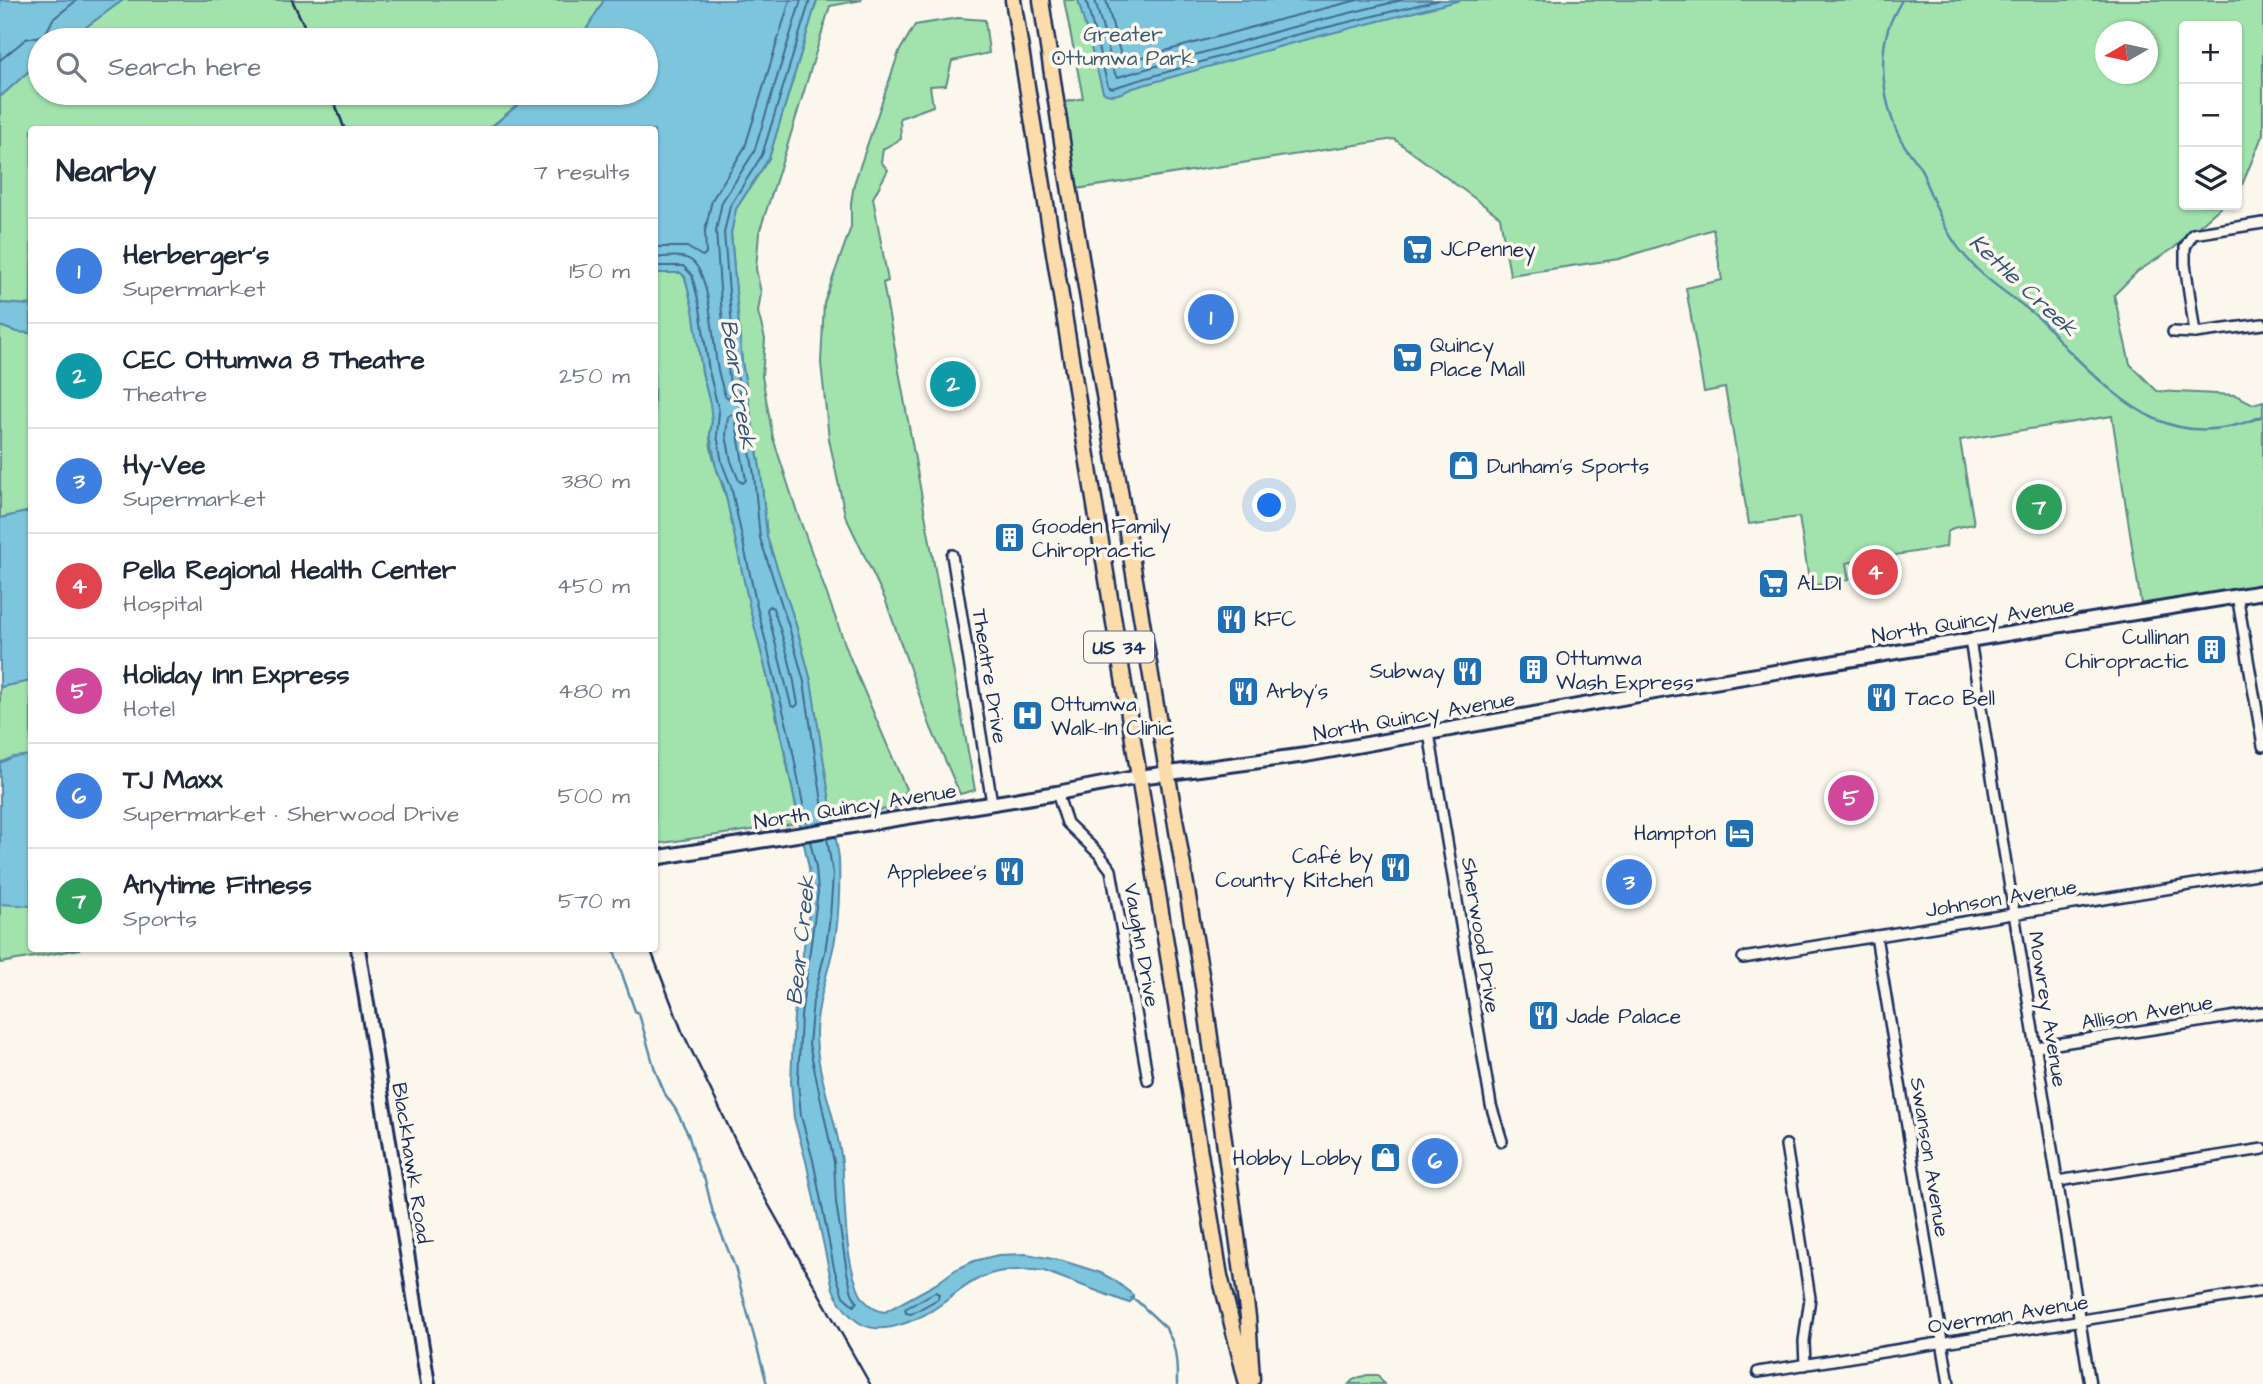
<!DOCTYPE html>
<meta charset="utf-8">
<style>
:root{--surface:#fff;--page:#f6f6f7;--text:#1f2937;--muted:#747a83;--line:#e0e1e3;--accent:#2563eb}
body{margin:0;font-family:"Architects Daughter",sans-serif;background:var(--page);color:var(--text)}
.controls{position:absolute;right:21px;top:21px;display:grid;overflow:hidden;border-radius:7px;box-shadow:0 2px 5px #0004}
.controls button{width:63px;height:63px;display:grid;place-items:center;padding:0;border:0;border-bottom:2px solid var(--line);background:var(--surface);color:var(--text);font:35px sans-serif}
.compass{position:absolute;left:2095px;top:21px;width:63px;height:63px;border-radius:50%;background:var(--surface);box-shadow:0 2px 5px #0004;rotate:261deg}
.you{position:absolute;left:1270px;top:506px;width:24px;height:24px;margin:-18px;border:5px solid #fff;border-radius:50%;background:#1a73e8;box-shadow:0 0 0 10px #1a73e833}
.badge{display:grid;place-items:center;width:46px;height:46px;border-radius:50%;background:var(--accent);color:#fff;font-size:23px;font-weight:700}
.pin{position:absolute;translate:-50% -50%;border:4px solid #fff;box-shadow:0 2px 7px #0006}
.list{margin:0;padding:0;list-style:none}
h2{display:flex;justify-content:space-between;align-items:center;height:91px;margin:0;padding:0 28px;font-size:30px}
h2 small{font-size:23px;font-weight:400;color:var(--muted)}
.list li{display:grid;grid-template-columns:46px 1fr auto;gap:21px;align-items:center;box-sizing:border-box;height:105px;padding:0 28px;border-top:2px solid var(--line)}
.list b{display:block;font-size:26px;white-space:nowrap}
.list p{margin:0;font-size:23px;white-space:nowrap;color:var(--muted)}
.list em{font-size:23px;font-style:normal;color:var(--muted)}
.icon{flex:none;width:38px;height:38px;fill:none;stroke:currentColor;stroke-width:2;stroke-linecap:round;stroke-linejoin:round}
.map{position:relative;flex:none;width:2263px;height:1384px;overflow:hidden}
.search{position:absolute;background:var(--surface);box-shadow:0 2px 5px #0004;left:28px;top:28px;width:630px;height:77px;display:flex;align-items:center;gap:18px;box-sizing:border-box;padding:0 24px;border-radius:38px;color:var(--muted);font-size:26px}
.panel{position:absolute;background:var(--surface);box-shadow:0 2px 5px #0004;left:28px;top:126px;width:630px;height:826px;border-radius:7px}
.map>svg:first-child{display:block}
.green{fill:#a2e3ad;stroke:#5e8986;stroke-width:2;fill-rule:evenodd}
.water{fill:#7dc5dd;stroke:#5689aa;stroke-width:2}
.lines{fill:none;stroke-linecap:round;stroke-linejoin:round}
.shore{stroke:#426b91;stroke-width:2}
.stream{stroke:#5689aa;stroke-width:2.5}
.street-casing{stroke:#1b2f5e;stroke-width:14}
.secondary-casing{stroke:#1b2f5e;stroke-width:18}
.primary-casing{stroke:#1b2f5e;stroke-width:19}
.street{stroke:#fbf7ec;stroke-width:9}
.secondary{stroke:#fbf7ec;stroke-width:12}
.primary{stroke:#fddcac;stroke-width:14}
.rail{stroke:#1b2f5e;stroke-width:2.5}
.labels{text-anchor:middle;stroke-width:7;stroke-linejoin:round;paint-order:stroke}
.shield{fill:#fbf7ec;stroke:#5e6b89;stroke-width:2}
.shield-label{font-size:19px;font-weight:bold;fill:#1b2f5e}
.park-label{font-size:21px;fill:#3d5c72;stroke:#fbf7ec}
.poi-label{font-size:21px;fill:#1b2f5e;stroke:#fbf7ec;text-anchor:start}
.street-label{font-size:21px;fill:#1b2f5e;stroke:#fbf7ec}
.water-label{font-size:23px;font-style:italic;fill:#34547e;stroke:#fbf7ec}
</style>
<div class="map">
<svg width="2263" height="1384" viewBox="0 0 2263 1384">
<rect width="100%" height="100%" fill="#fbf7ec"/>
<filter id="ink" filterUnits="userSpaceOnUse"><feTurbulence type="fractalNoise" baseFrequency=".0143" numOctaves="2"/><feDisplacementMap in="SourceGraphic" scale="14" xChannelSelector="R" yChannelSelector="G"/><feConvolveMatrix kernelMatrix="1 2 1 2 8 2 1 2 1" color-interpolation-filters="sRGB"/></filter>
<g filter="url(#ink)">
<g class="green">
<polygon points="123,0 604,0 580,40 68,40"/>
<polygon points="817,0 862,0 830,6 786,150 759,233 756,269 761,293 758,312 765,339 762,376 773,438 797,512 850,658 906,789 897,808 831,816 811,681 796,625 767,538 761,474 742,362 731,233 736,209 769,158"/>
<path d="M1064,0H2263V134L2242,185L2237,190V26H2184V205H2223L2174,248L2137,272L2114,295L2130,364L2157,391L2236,395L2253,404L2263,401V592L2142,611L2112,416L1960,440L1974,524L1953,528L1947,533L1946,547L1846,563L1849,580L1810,586L1799,517L1749,524L1725,388L1704,392L1686,288L1722,280L1713,229L1619,259L1510,275L1500,217L1394,139L1070,190L1057,104L1083,98ZM2106,32H2148V74H2106Z"/>
<polygon points="958,18 985,20 989,53 952,61 946,85 930,86 933,106 900,118 901,139 883,149 881,162 888,170 873,198 888,281 883,283 975,790 960,794 931,728 885,599 845,515 829,439 821,363 824,303 851,227 851,203 854,184 899,52 915,25"/>
<polygon points="40,61 40,93 532,93 488,129 32,130 31,305 0,303 0,97"/>
<path d="M654,273H681C695,286 698,350 702,371C704,385 710,398 712,412C713,420 711,426 710,433C709,455 723,483 728,505C750,612 779,716 799,823L655,844Z"/>
<polygon points="0,326 17,332 32,333 31,511 0,518"/>
<polygon points="31,681 32,948 80,949 0,963 0,687"/>
<polygon points="1367,1375 1378,1375 1384,1384 1349,1384 1354,1379"/>
</g>
<g class="water">
<polygon points="0,0 123,0 68,40 40,40 40,61 0,97"/>
<path d="M604,0H817L769,158L736,209L731,233L742,362L761,474L767,537L796,625L811,681L839,858C840,885 839,928 832,953C826,979 817,1005 816,1032C816,1076 837,1118 842,1162C846,1204 843,1249 858,1289C862,1300 873,1311 885,1312L936,1284L955,1270L974,1261L998,1255L1027,1254L1063,1261L1101,1273L1114,1280L1133,1295V1299L1129,1303L1044,1271C1024,1269 998,1269 980,1278C965,1285 953,1296 940,1305C924,1317 890,1333 869,1327C853,1323 839,1304 833,1289L806,1161L794,1118L791,1082L794,1015L811,899L809,868L777,714L750,609L724,487L716,467L710,434L712,422L710,404L702,372L693,310L685,277L681,273H655L654,130H488L532,93H646V40H580Z"/>
<path d="M1078,0H1461L1289,44L1133,88C1124,92 1112,99 1103,92Z"/>
<polygon points="0,303 31,305 31,333 17,332 0,326"/>
<polygon points="31,511 31,681 0,687 0,518"/>
<polygon points="31,755 31,906 0,904 0,763 13,757"/>
</g>
<g class="lines">
<g class="shore">
<polyline points="810,0 762,155 730,206 724,233 735,363 754,475 760,538 789,627 804,682 825,822"/>
<polyline points="1086,0 1108,86 1112,88 1287,37 1439,0"/>
<polyline points="1095,0 1115,74 1118,77 1285,29 1402,0"/>
<polyline points="1106,0 1122,60 1125,62 1282,19 1358,0"/>
<polyline points="0,60 26,39 45,35 53,19 77,0"/>
<polyline points="654,247 687,247 702,256 706,254 705,231 712,200 745,147 790,0"/>
<path d="M654,258C666,257 682,254 692,261C710,274 713,342 717,365C719,376 722,386 725,396L729,398L731,395L721,304L716,230L722,202L754,152L801,0"/>
<polyline points="654,266 683,266 692,275 700,308 709,371 719,412 717,435 722,463 731,486 757,607 791,742 807,825"/>
<polygon points="732,414 735,417 746,480 743,483 739,481 731,461 726,435 728,417"/>
<path d="M769,606L773,608C784,639 793,671 798,704L795,707L791,705L767,610Z"/>
<polyline points="810,841 816,867 818,892 801,1016 798,1081 801,1116 813,1160 834,1268 843,1296 854,1306 857,1302 852,1293 847,1272 836,1203 834,1162 809,1044 813,1001 825,952 830,917 833,875 827,838"/>
<polygon points="935,1292 939,1294 938,1299 911,1314 906,1313 905,1309"/>
</g>
<g class="stream">
<path d="M1902,0C1897,9 1891,19 1888,29C1878,62 1884,106 1900,138C1906,150 1917,160 1923,173C1925,178 1925,183 1928,188C1941,219 1949,240 1973,265C1992,286 2022,302 2043,322C2052,331 2059,341 2068,350C2128,409 2176,453 2263,416"/>
<polyline points="613,948 635,1011 639,1014 655,1070 665,1094 676,1110 688,1134 699,1170 705,1180 713,1213 735,1267 767,1384"/>
<path d="M1131,1298L1137,1301L1166,1328C1167,1334 1171,1337 1173,1343C1177,1357 1177,1370 1177,1384"/>
</g>
<defs>
<g id="street">
<polyline points="2173,332 2195,333 2263,324"/>
<polyline points="2195,333 2185,264 2185,247 2193,234 2263,223"/>
<polyline points="952,555 992,803"/>
<polyline points="2237,595 2263,746"/>
<polyline points="1970,640 2090,1384"/>
<polyline points="1429,733 1491,1105 1502,1141"/>
<polyline points="1057,793 1067,823 1099,854 1111,870 1148,1080"/>
<polyline points="1876,936 1949,1384"/>
<polyline points="1743,958 2263,873"/>
<polyline points="2036,1047 2263,1012"/>
<polyline points="1786,1145 1810,1298 1804,1341 1805,1365"/>
<polyline points="2058,1181 2263,1149"/>
<polyline points="1758,1372 2263,1291"/>
</g>
<g id="secondary">
<polyline points="654,858 1057,793 1139,777 1306,755 1677,688 2263,592"/>
<polyline points="358,948 428,1384"/>
</g>
<g id="primary">
<polyline points="1013,0 1220,1276 1247,1384"/>
<polyline points="1041,0 1066,168 1203,986 1248,1317 1252,1379"/>
</g>
</defs>
<use href="#street" class="street-casing"/>
<use href="#secondary" class="secondary-casing"/>
<use href="#primary" class="primary-casing"/>
<use href="#street" class="street"/>
<use href="#secondary" class="secondary"/>
<use href="#primary" class="primary"/>
<g class="rail">
<polyline points="292,0 311,40"/>
<polyline points="331,93 345,130"/>
<polyline points="650,948 682,1031 753,1177 870,1384"/>
</g>
</g>
</g>
<defs>
<symbol id="supermarket-square" viewBox="-11 -11 22 22"><rect x="-9" y="-9" width="18" height="18" rx="4" fill="#1f6fb2" stroke="#fbf7ec"/><path d="M-6-5.5h2.5l.6 2H6L4.5 2H-2.5L-4.4-4H-6ZM-1.5 3.2a1.3 1.3 0 1 0 .1 0ZM3 3.2a1.3 1.3 0 1 0 .1 0Z" fill="#fff"/></symbol>
<symbol id="shop-square" viewBox="-11 -11 22 22"><rect x="-9" y="-9" width="18" height="18" rx="4" fill="#1f6fb2" stroke="#fbf7ec"/><path d="M-5-2.5h2.3a2.7 3.5 0 0 1 5.4 0H5L5.5 6h-11ZM-1.5-2.5h3a1.5 2.3 0 0 0-3 0Z" fill="#fff"/></symbol>
<symbol id="building-square" viewBox="-11 -11 22 22"><rect x="-9" y="-9" width="18" height="18" rx="4" fill="#1f6fb2" stroke="#fbf7ec"/><path d="M-4-6H4V6H1V3H-1V6H-4ZM-2.5-4.3h1.7v1.8h-1.7ZM.8-4.3h1.7v1.8H.8ZM-2.5-1h1.7V.8h-1.7ZM.8-1h1.7V.8H.8Z" fill="#fff"/></symbol>
<symbol id="restaurant-square" viewBox="-11 -11 22 22"><rect x="-9" y="-9" width="18" height="18" rx="4" fill="#1f6fb2" stroke="#fbf7ec"/><path d="M-5-6h1v4h1v-4h1v4h1v-4h1v5L-1.5 .5V6h-2V.5L-5-1ZM5-6V6H3V1.5H1.5Q1.5-4 5-6Z" fill="#fff"/></symbol>
<symbol id="hospital-square" viewBox="-11 -11 22 22"><rect x="-9" y="-9" width="18" height="18" rx="4" fill="#1f6fb2" stroke="#fbf7ec"/><path d="M-5-5h3v3.5h4V-5h3V5h-3V1.5h-4V5h-3Z" fill="#fff"/></symbol>
<symbol id="hotel-square" viewBox="-11 -11 22 22"><rect x="-9" y="-9" width="18" height="18" rx="4" fill="#1f6fb2" stroke="#fbf7ec"/><path d="M-6-4.5h1.5V1H6V5H4.5V3h-9V5H-6ZM-4 0a1.8 1.8 0 1 1 3.6 0ZM.5 0V-2.5h3Q6-2.5 6 0Z" fill="#fff"/></symbol>
</defs>
<g fill-rule="evenodd">
<use href="#supermarket-square" x="1400" y="232" width="35" height="35"/>
<use href="#supermarket-square" x="1390" y="340" width="35" height="35"/>
<use href="#shop-square" x="1446" y="448" width="35" height="35"/>
<use href="#building-square" x="992" y="520" width="35" height="35"/>
<use href="#supermarket-square" x="1756" y="566" width="35" height="35"/>
<use href="#restaurant-square" x="1214" y="602" width="35" height="35"/>
<use href="#building-square" x="2194" y="632" width="35" height="35"/>
<use href="#building-square" x="1516" y="652" width="35" height="35"/>
<use href="#restaurant-square" x="1450" y="654" width="35" height="35"/>
<use href="#restaurant-square" x="1226" y="674" width="35" height="35"/>
<use href="#restaurant-square" x="1864" y="680" width="35" height="35"/>
<use href="#hospital-square" x="1010" y="698" width="35" height="35"/>
<use href="#hotel-square" x="1722" y="816" width="35" height="35"/>
<use href="#restaurant-square" x="1378" y="850" width="35" height="35"/>
<use href="#restaurant-square" x="992" y="854" width="35" height="35"/>
<use href="#restaurant-square" x="1526" y="998" width="35" height="35"/>
<use href="#shop-square" x="1368" y="1140" width="35" height="35"/>
</g>
<g class="labels">
<rect class="shield" x="1084" y="631.5" width="70" height="31" rx="5"/>
<g class="shield-label">
<text x="1119" y="654">US 34</text>
</g>
<g class="park-label">
<text x="1123" y="41">Greater<tspan x="1123" dy="24">Ottumwa Park</tspan></text>
</g>
<g class="poi-label">
<text x="1441" y="256">JCPenney</text>
<text x="1430" y="352">Quincy<tspan x="1430" dy="24">Place Mall</tspan></text>
<text x="1487" y="473">Dunham's Sports</text>
<text x="1032" y="533">Gooden Family<tspan x="1032" dy="24">Chiropractic</tspan></text>
<text x="1797" y="590">ALDI</text>
<text x="1254" y="626">KFC</text>
<text x="2189" y="644" text-anchor="end">Cullinan<tspan x="2189" dy="24">Chiropractic</tspan></text>
<text x="1556" y="665">Ottumwa<tspan x="1556" dy="24">Wash Express</tspan></text>
<text x="1445" y="678" text-anchor="end">Subway</text>
<text x="1266" y="698">Arby's</text>
<text x="1905" y="705">Taco Bell</text>
<text x="1051" y="711">Ottumwa<tspan x="1051" dy="24">Walk-In Clinic</tspan></text>
<text x="1716" y="840" text-anchor="end">Hampton</text>
<text x="1373" y="863" text-anchor="end">Café by<tspan x="1373" dy="24">Country Kitchen</tspan></text>
<text x="987" y="879" text-anchor="end">Applebee's</text>
<text x="1566" y="1023">Jade Palace</text>
<text x="1362" y="1165" text-anchor="end">Hobby Lobby</text>
</g>
<g class="street-label">
<text transform="translate(1973 620) rotate(-9)" y="7">North Quincy Avenue</text>
<text transform="translate(990 676) rotate(81)" y="7">Theatre Drive</text>
<text transform="translate(1414 716) rotate(-10)" y="7">North Quincy Avenue</text>
<text transform="translate(855 806) rotate(-9)" y="7">North Quincy Avenue</text>
<text transform="translate(2001 898) rotate(-9)" y="7">Johnson Avenue</text>
<text transform="translate(1481 935) rotate(81)" y="7">Sherwood Drive</text>
<text transform="translate(1142 945) rotate(80)" y="7">Vaughn Drive</text>
<text transform="translate(2048 1009) rotate(81)" y="7">Mowrey Avenue</text>
<text transform="translate(2147 1012) rotate(-9)" y="7">Allison Avenue</text>
<text transform="translate(1930 1157) rotate(81)" y="7">Swanson Avenue</text>
<text transform="translate(412 1163) rotate(81)" y="7">Blackhawk Road</text>
<text transform="translate(2008 1314) rotate(-9)" y="7">Overman Avenue</text>
</g>
<g class="water-label">
<text transform="translate(2024 285) rotate(43)" y="8">Kettle Creek</text>
<text transform="translate(739 384) rotate(81)" y="8">Bear Creek</text>
<text transform="translate(800 940) rotate(-84)" y="8">Bear Creek</text>
</g>
</g>
</svg>
<div class="controls">
<button>+</button>
<button>−</button>
<button><svg class="icon" aria-label="layers" viewBox="0 0 24 24"><path d="M12 4l9 5-9 5-9-5zM3 14l9 5 9-5"/></svg></button>
</div>
<svg class="compass" viewBox="-18 -18 36 36"><path d="M0-13l5 13h-10z" fill="#e53935"/><path d="M0 13l5-13h-10z" fill="#747a83"/></svg>
<div class="you"></div>
<div class="pin badge" style="left:1211px;top:317px;background:#3f7fe0">1</div>
<div class="pin badge" style="left:953px;top:384px;background:#0f9aa8">2</div>
<div class="pin badge" style="left:1629px;top:882px;background:#3f7fe0">3</div>
<div class="pin badge" style="left:1875px;top:572px;background:#e0444e">4</div>
<div class="pin badge" style="left:1851px;top:798px;background:#d1479c">5</div>
<div class="pin badge" style="left:1435px;top:1161px;background:#3f7fe0">6</div>
<div class="pin badge" style="left:2039px;top:507px;background:#2e9e5b">7</div>
<div class="search"><svg class="icon" aria-label="search" viewBox="0 0 24 24"><circle cx="10" cy="10" r="6"/><path d="M15 15l6 6"/></svg>Search here</div>
<section class="panel">
<h2>Nearby<small>7 results</small></h2>
<ul class="list">
<li><span class="badge" style="background:#3f7fe0">1</span><div><b>Herberger's</b><p>Supermarket</p></div><em>150 m</em></li>
<li><span class="badge" style="background:#0f9aa8">2</span><div><b>CEC Ottumwa 8 Theatre</b><p>Theatre</p></div><em>250 m</em></li>
<li><span class="badge" style="background:#3f7fe0">3</span><div><b>Hy-Vee</b><p>Supermarket</p></div><em>380 m</em></li>
<li><span class="badge" style="background:#e0444e">4</span><div><b>Pella Regional Health Center</b><p>Hospital</p></div><em>450 m</em></li>
<li><span class="badge" style="background:#d1479c">5</span><div><b>Holiday Inn Express</b><p>Hotel</p></div><em>480 m</em></li>
<li><span class="badge" style="background:#3f7fe0">6</span><div><b>TJ Maxx</b><p>Supermarket · Sherwood Drive</p></div><em>500 m</em></li>
<li><span class="badge" style="background:#2e9e5b">7</span><div><b>Anytime Fitness</b><p>Sports</p></div><em>570 m</em></li>
</ul>
</section>
</div>
